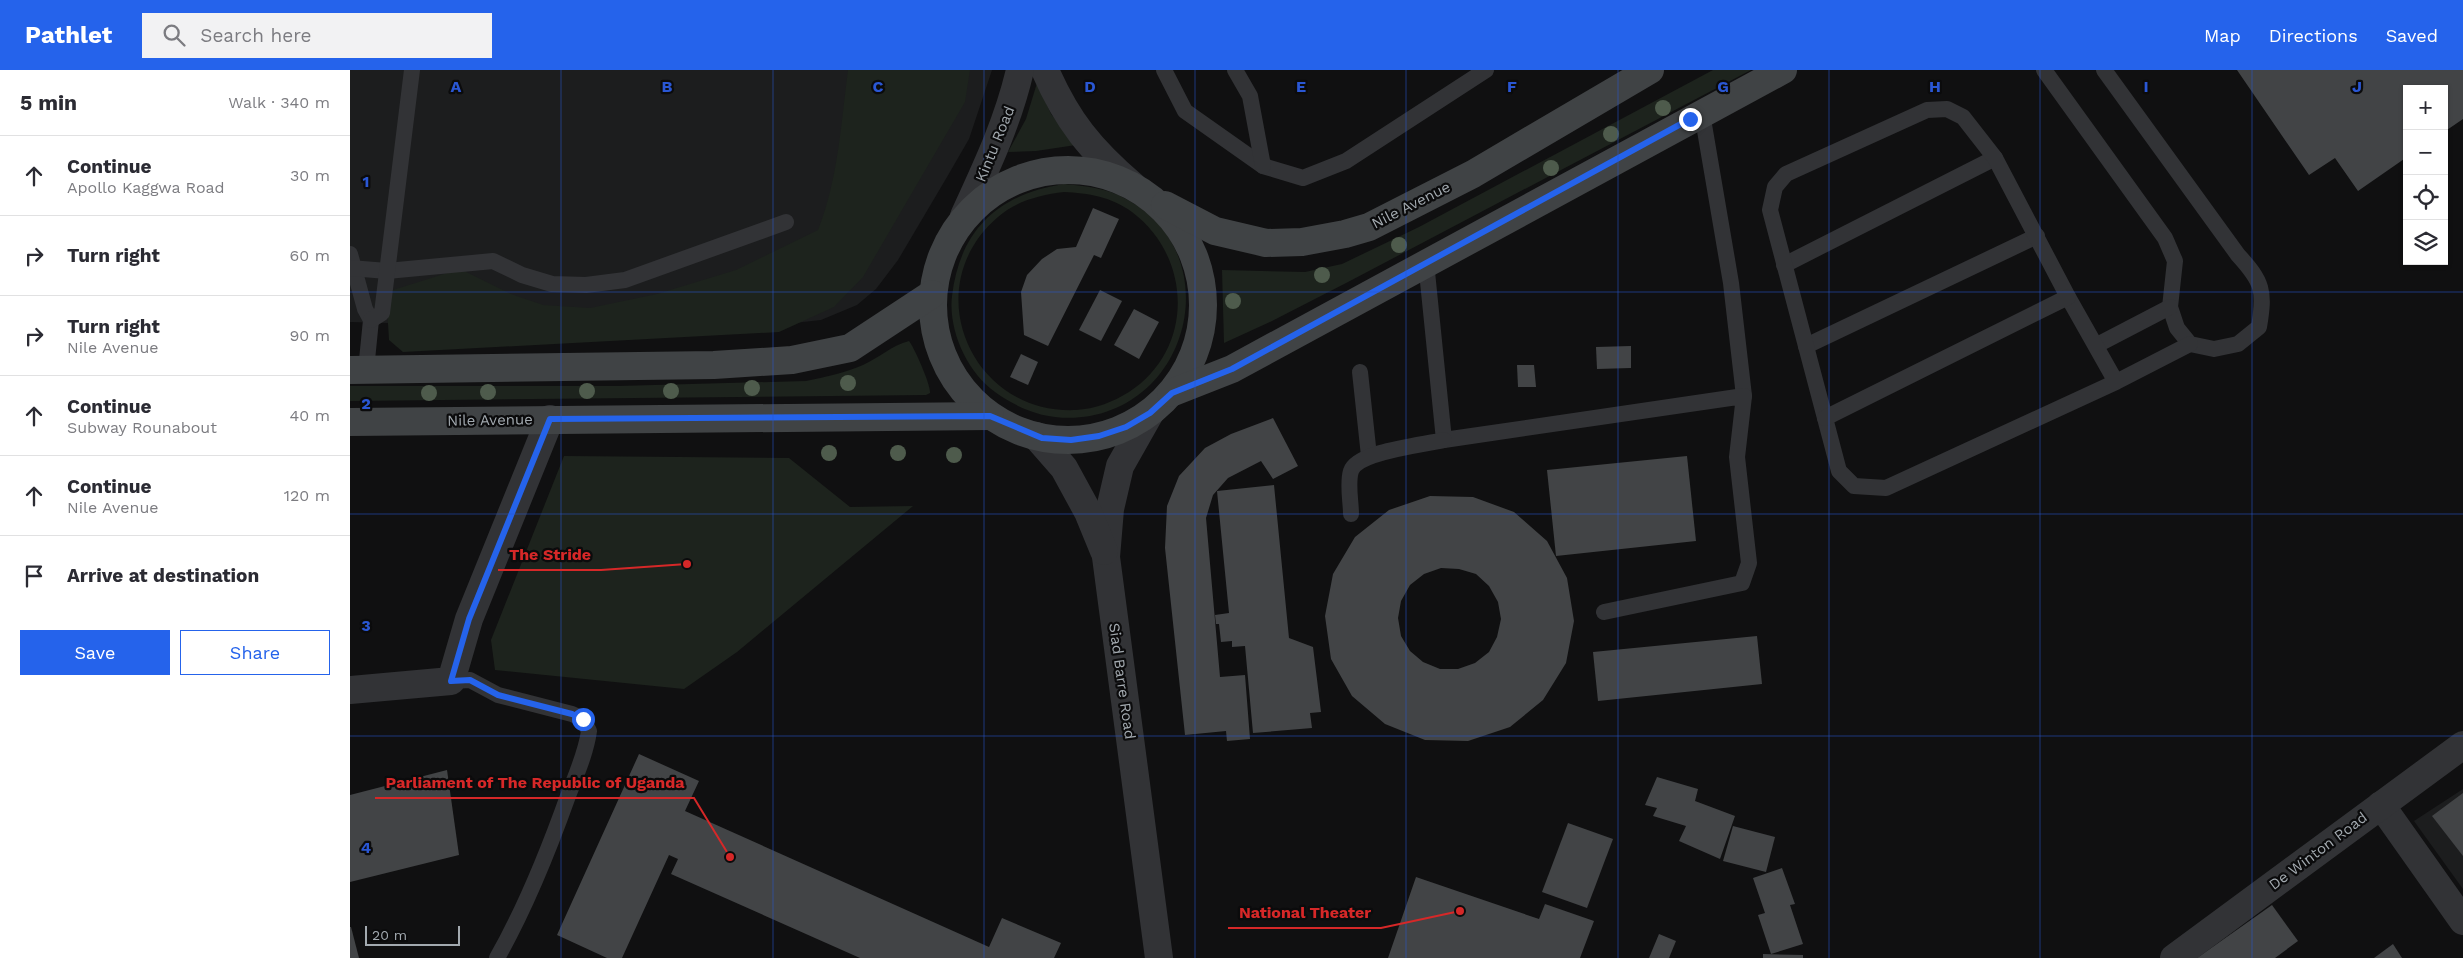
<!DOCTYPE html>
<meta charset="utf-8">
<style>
:root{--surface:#fff;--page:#f2f2f3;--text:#2b2b33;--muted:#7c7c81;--line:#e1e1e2;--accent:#2563eb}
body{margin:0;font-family:"Work Sans",sans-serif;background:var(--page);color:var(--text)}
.controls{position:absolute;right:15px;top:15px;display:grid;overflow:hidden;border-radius:0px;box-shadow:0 1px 4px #0004}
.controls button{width:45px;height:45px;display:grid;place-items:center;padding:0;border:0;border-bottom:1px solid var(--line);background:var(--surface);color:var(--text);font:25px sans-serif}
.scale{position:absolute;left:15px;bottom:12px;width:95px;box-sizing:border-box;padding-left:5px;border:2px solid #a3aab0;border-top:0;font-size:14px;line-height:18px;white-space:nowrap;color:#a3aab0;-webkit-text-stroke:4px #0b0b0c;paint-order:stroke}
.stop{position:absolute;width:15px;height:15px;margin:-11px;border:4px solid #2563eb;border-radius:50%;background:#fff}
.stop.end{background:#2563eb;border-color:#fff;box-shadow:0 1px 5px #0008}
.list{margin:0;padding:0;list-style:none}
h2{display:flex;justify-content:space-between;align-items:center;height:65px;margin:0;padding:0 20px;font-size:21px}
h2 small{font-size:16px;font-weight:400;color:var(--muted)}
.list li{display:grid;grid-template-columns:32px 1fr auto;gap:15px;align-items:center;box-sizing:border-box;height:80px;padding:0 20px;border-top:1px solid var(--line)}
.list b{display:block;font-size:19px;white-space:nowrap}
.list p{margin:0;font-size:16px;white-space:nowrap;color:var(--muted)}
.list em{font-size:16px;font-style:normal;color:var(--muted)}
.actions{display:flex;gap:10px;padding:15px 20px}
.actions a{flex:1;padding:11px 0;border:1px solid var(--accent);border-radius:0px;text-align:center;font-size:18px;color:var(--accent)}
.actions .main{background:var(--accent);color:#fff}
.icon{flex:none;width:28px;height:28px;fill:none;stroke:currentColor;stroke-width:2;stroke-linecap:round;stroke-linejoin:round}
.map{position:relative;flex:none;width:2113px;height:888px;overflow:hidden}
header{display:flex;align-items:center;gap:30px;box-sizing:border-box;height:70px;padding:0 25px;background:var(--accent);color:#fff}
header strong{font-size:24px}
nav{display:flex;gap:28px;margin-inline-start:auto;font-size:18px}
.search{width:350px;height:45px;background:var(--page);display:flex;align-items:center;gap:12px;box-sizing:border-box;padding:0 18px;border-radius:0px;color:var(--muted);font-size:19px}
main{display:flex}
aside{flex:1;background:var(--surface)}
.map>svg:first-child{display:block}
.built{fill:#1c1d1e}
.green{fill:#1d231d;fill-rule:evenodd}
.building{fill:#424446;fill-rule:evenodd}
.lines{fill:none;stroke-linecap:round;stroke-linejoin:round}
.service{stroke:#323336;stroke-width:16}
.minor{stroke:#323336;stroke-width:28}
.tertiary{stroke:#323336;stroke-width:28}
.secondary{stroke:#404345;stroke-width:28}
.tree{fill:#4e5b4c}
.route{stroke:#2563eb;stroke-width:6}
.grid{fill:none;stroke:#2a57d4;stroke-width:1;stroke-opacity:0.55}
.labels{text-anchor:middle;stroke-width:4.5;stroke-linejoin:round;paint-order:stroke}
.street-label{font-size:15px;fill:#a3aab0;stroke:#0b0b0c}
.grid-label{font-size:16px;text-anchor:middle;font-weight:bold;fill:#2a57d4;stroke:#0b0b0c;stroke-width:4.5;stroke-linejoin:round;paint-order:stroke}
.leader{fill:none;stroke:#d62828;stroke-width:2}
.callout-dot{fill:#d62828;stroke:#0b0b0c;stroke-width:2}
.callout-label{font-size:16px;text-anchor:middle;font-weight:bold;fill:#d62828;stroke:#0b0b0c;stroke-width:4.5;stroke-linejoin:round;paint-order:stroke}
</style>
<header>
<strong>Pathlet</strong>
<div class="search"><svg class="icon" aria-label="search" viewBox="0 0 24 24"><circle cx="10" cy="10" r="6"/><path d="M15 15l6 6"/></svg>Search here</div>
<nav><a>Map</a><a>Directions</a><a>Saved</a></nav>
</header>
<main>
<aside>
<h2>5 min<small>Walk · 340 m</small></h2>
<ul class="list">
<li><svg class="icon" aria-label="ahead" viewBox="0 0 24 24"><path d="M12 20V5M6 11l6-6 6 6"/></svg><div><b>Continue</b><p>Apollo Kaggwa Road</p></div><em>30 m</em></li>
<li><svg class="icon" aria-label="right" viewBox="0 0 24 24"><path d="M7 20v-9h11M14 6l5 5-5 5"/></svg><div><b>Turn right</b></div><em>60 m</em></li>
<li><svg class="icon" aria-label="right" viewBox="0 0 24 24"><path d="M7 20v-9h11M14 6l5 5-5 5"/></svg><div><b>Turn right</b><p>Nile Avenue</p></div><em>90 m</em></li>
<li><svg class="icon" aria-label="ahead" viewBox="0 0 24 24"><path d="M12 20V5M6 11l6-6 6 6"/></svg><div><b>Continue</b><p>Subway Rounabout</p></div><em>40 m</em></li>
<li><svg class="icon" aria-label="ahead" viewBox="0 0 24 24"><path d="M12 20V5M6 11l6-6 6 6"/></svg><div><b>Continue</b><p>Nile Avenue</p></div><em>120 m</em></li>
<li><svg class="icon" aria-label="arrive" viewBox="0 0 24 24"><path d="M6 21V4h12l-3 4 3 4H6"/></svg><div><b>Arrive at destination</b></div></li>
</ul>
<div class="actions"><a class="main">Save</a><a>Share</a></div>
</aside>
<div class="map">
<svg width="2113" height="888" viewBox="0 0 2113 888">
<rect width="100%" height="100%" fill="#101011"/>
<g class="built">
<polygon points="0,0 642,0 619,69 597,107 548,190 526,219 507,235 471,250 435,254 183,257 0,252"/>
<polygon points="2113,719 2113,819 2064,751"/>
</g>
<g class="green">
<path d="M498,0H620L615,32L513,207L484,237L429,262L53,282L39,270L37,237L43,220L110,199L161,224L193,235L240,238L307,224L386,200L468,160C488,110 491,54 498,0Z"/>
<polygon points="1363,0 1401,0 998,212 922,251 874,273 872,200 955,202 992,194 1069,157"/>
<polygon points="687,13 701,44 726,75 686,81 658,82 676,49"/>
<path d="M714,114C736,116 757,118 776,129C873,180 846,326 740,346C705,352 674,343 645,322C617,302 598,260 602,226C610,159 649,124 714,114ZM714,122C738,123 762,127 782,142C842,187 845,279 779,322C763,332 745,339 726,340C621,345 566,217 648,147C666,131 690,125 714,122Z"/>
<path d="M559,271C564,277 581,315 580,323L576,325L0,331V316H268L456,311C475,307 495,303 513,295C529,288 542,275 559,271Z"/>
<polygon points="214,386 439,388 500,437 563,436 387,582 334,619 145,600 141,570"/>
</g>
<g class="building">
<polygon points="1887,0 2113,0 2113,49 2094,62 2094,19 2057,19 2057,87 2008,121 1985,88 1959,105"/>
<polygon points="743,138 769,149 751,188 744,185 698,276 674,265 671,222 677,205 692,189 707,179 726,177"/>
<polygon points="750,220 772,231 751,271 729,260"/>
<polygon points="784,239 809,252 789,289 764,275"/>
<polygon points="1281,276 1281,298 1247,299 1246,277"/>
<polygon points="671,284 688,292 678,315 660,307"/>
<polygon points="1167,295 1184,295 1186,317 1168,317"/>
<polygon points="923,348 948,396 923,409 911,391 878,408 863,425 856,448 870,607 895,605 900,669 877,671 876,661 835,665 815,478 817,436 829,406 855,378 881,364"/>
<polygon points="1337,386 1346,471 1206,486 1197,400"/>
<polygon points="924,415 939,568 963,577 971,642 960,643 962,658 903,663 895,576 882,577 882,571 871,572 869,554 866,554 865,545 879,543 867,421"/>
<path d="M1080,426L1123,427L1164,442L1197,471L1217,508L1224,551L1216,593L1193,630L1160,657L1118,671L1075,670L1035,654L1002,626L981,589L975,546L983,504L1005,467L1039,440ZM1091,498L1109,499L1126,504L1139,516L1148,532L1151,549L1147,567L1139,582L1125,593L1108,599H1090L1073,592L1060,581L1051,566L1048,548L1051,531L1060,515L1074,504Z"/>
<polygon points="1407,566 1412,614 1248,631 1243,582"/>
<polygon points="289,684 349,711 335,741 639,877 652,848 711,873 704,888 510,888 321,804 328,789 319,785 272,888 257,888 207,865"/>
<polygon points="97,700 109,785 0,812 0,725"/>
<polygon points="1307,707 1348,719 1345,731 1385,746 1370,789 1329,771 1336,756 1303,746 1307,738 1295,735"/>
<polygon points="2113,723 2113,786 2082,746"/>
<polygon points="1218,753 1263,769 1237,838 1192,822"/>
<polygon points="1383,756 1425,767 1416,802 1373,791"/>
<polygon points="1432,798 1445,834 1440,835 1453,874 1421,884 1408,845 1415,843 1403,808"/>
<polygon points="1066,807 1189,849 1195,834 1244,851 1230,888 1038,888"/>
<polygon points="1922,835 1948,871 1925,888 1847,888"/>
<polygon points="0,857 1,857 9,888 0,888"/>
<polygon points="1309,864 1326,871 1319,888 1299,888"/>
<polygon points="2043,874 2052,888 2024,888"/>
<polygon points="1413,884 1453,885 1453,888 1413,888"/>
</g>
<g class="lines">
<g class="service">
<polyline points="814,0 835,41 913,96 953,108 996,91 1136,0"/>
<polyline points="885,0 900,26 913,96"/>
<path d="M1694,0L1815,168L1825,191L1820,237L1827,258L1840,274L1864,279L1888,274L1909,257C1915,221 1913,212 1888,185L1754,0"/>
<polyline points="1352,43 1381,213 1394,326"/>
<polyline points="0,184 15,239 21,250 16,300"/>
<polyline points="1076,192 1094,370 1394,326 1387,387 1399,493 1392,513 1254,542"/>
<polyline points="1434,195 1645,88"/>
<polyline points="0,198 37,201 143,191 172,205 202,214 236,215 275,210 436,152"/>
<polyline points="21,250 32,243 62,0"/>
<polyline points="1747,275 1820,237"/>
<polyline points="1456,276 1687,166"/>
<polyline points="1010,302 1019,386"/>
<polyline points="1766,312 1718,227 1645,88 1613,47 1597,39 1577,40 1436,104 1425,117 1420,140 1489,401 1504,416 1536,418 1766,312 1840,274"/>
<polyline points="1475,348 1718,227"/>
<path d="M1001,444C1001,432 997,413 1001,401C1008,381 1074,375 1094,370"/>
<path d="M101,611L120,610L148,625L222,644L233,649L239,661C236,683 226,705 218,726C198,782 176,837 147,888"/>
</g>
<g class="minor">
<polyline points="0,620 101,611 119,549 200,349"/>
<polyline points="2031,735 2113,851"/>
<polyline points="1824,888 2113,675"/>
</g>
<g class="tertiary">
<path d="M695,0C717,51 741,80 783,116"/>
<path d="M614,146C636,98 658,52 670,0"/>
<polyline points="800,343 770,396 760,439 756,487 809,888"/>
<polyline points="686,366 714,398 738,442 754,481"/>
</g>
<g class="secondary">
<circle cx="718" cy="235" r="135"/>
<polyline points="815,135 865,161 916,173 952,172 995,164 1019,157 1123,104 1300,0"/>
<polyline points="0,300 364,295 442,290 500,278 582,224"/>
<polyline points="821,323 882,299 1433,0"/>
<polyline points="0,352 640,346"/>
</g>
</g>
<g class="tree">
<circle cx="1313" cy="38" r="8"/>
<circle cx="1261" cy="64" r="8"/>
<circle cx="1201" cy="98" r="8"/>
<circle cx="1049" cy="175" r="8"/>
<circle cx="972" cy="205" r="8"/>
<circle cx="883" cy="231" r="8"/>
<circle cx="498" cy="313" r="8"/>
<circle cx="402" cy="318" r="8"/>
<circle cx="237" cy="321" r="8"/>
<circle cx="321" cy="321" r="8"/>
<circle cx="138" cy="322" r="8"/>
<circle cx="79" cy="323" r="8"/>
<circle cx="479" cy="383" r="8"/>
<circle cx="548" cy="383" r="8"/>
<circle cx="604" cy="385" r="8"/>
</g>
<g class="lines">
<polyline class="route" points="233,649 222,644 148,625 120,610 101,611 119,549 200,349 640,346 692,368 721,370 749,366 776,357 800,343 822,323 882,299 1340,49"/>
</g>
<path class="grid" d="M211,0V888M423,0V888M634,0V888M845,0V888M1056,0V888M1268,0V888M1479,0V888M1690,0V888M1902,0V888M0,222H2113M0,444H2113M0,666H2113"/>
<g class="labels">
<g class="street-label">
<text transform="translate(645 74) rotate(-68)" y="5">Kintu Road</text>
<text transform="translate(1061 135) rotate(-27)" y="5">Nile Avenue</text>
<text transform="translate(140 350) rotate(-1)" y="5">Nile Avenue</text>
<text transform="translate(772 611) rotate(82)" y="5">Siad Barre Road</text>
<text transform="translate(1968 781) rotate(-37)" y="5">De Winton Road</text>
</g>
</g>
<g class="grid-label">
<text x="106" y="22">A</text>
<text x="317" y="22">B</text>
<text x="528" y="22">C</text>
<text x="740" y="22">D</text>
<text x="951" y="22">E</text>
<text x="1162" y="22">F</text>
<text x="1373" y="22">G</text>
<text x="1585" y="22">H</text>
<text x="1796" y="22">I</text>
<text x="2007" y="22">J</text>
<text x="16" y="117">1</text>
<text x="16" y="339">2</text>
<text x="16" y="561">3</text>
<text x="16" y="783">4</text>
</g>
<path class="leader" d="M337 494L251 500H148M380 787L344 728H25M1110 841L1031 858H878"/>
<g class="callout-dot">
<circle cx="337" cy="494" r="5"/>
<circle cx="380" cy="787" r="5"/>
<circle cx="1110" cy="841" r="5"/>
</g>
<g class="callout-label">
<text x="200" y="490">The Stride</text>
<text x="185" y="718">Parliament of The Republic of Uganda</text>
<text x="955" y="848">National Theater</text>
</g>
</svg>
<div class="controls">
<button>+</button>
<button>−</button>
<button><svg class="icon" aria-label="locate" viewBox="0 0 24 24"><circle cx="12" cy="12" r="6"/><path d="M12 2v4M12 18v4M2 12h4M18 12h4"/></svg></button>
<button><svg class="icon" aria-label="layers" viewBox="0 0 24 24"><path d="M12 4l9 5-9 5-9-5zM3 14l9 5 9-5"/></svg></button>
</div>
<div class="scale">20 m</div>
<div class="stop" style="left:233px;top:649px"></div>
<div class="stop end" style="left:1340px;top:49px"></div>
</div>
</main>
